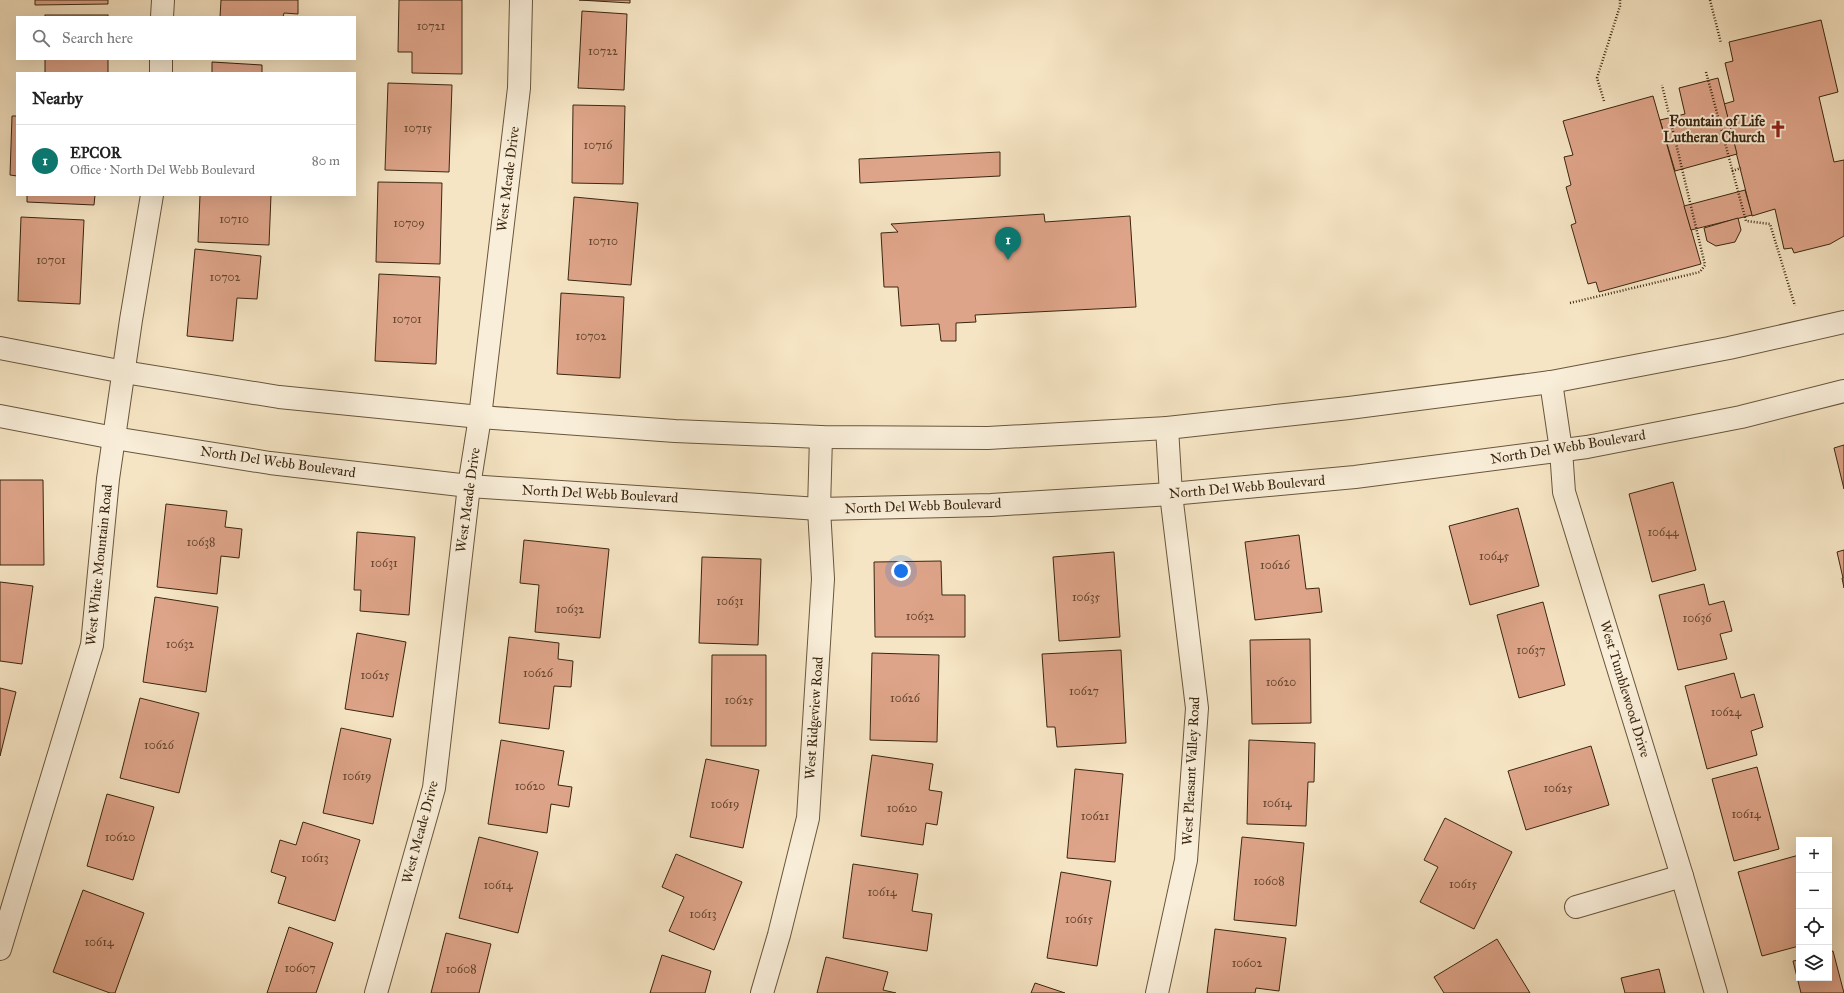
<!DOCTYPE html>
<meta charset="utf-8">
<style>
:root{--surface:#fff;--page:#f2f2f2;--text:#222;--muted:#767676;--line:#e0e0e0;--accent:#0f766e}
body{margin:0;font-family:"IM FELL Great Primer",serif;background:var(--page);color:var(--text)}
.controls{position:absolute;right:12px;bottom:12px;display:grid;overflow:hidden;border-radius:0px;box-shadow:0 4px 16px #0002}
.controls button{width:36px;height:36px;display:grid;place-items:center;padding:0;border:0;border-bottom:1px solid var(--line);background:var(--surface);color:var(--text);font:20px sans-serif}
.you{position:absolute;left:901px;top:571px;width:14px;height:14px;margin:-10px;border:3px solid #fff;border-radius:50%;background:#1a73e8;box-shadow:0 0 0 6px #1a73e833}
.badge{display:grid;place-items:center;width:26px;height:26px;border-radius:50%;background:var(--accent);color:#fff;font-size:13px;font-weight:700}
.pin{position:absolute;translate:-50% -33px;filter:drop-shadow(0 1px 2px #0008)}
.pin::after{content:'';position:absolute;top:21px;width:14px;height:12px;background:inherit;clip-path:polygon(0 0,100% 0,50% 100%)}
.list{margin:0;padding:0;list-style:none}
h2{display:flex;justify-content:space-between;align-items:center;height:52px;margin:0;padding:0 16px;font-size:17px}
h2 small{font-size:13px;font-weight:400;color:var(--muted)}
.list li{display:grid;grid-template-columns:26px 1fr auto;gap:12px;align-items:center;box-sizing:border-box;height:72px;padding:0 16px;border-top:1px solid var(--line)}
.list b{display:block;font-size:15px;white-space:nowrap}
.list p{margin:0;font-size:13px;white-space:nowrap;color:var(--muted)}
.list em{font-size:13px;font-style:normal;color:var(--muted)}
.icon{flex:none;width:22px;height:22px;fill:none;stroke:currentColor;stroke-width:2;stroke-linecap:round;stroke-linejoin:round}
.map{position:relative;flex:none;width:1844px;height:993px;overflow:hidden}
.search{position:absolute;background:var(--surface);box-shadow:0 4px 16px #0002;left:16px;top:16px;width:340px;height:44px;display:flex;align-items:center;gap:10px;box-sizing:border-box;padding:0 14px;border-radius:0px;color:var(--muted);font-size:15px}
.panel{position:absolute;background:var(--surface);box-shadow:0 4px 16px #0002;left:16px;top:72px;width:340px;height:124px;border-radius:0px}
.map>svg:first-child{display:block}
.building{fill:#dea489;stroke:#3a260f}
.lines{fill:none;stroke-linecap:round;stroke-linejoin:round}
.minor-casing{stroke:#69563c;stroke-width:24}
.tertiary-casing{stroke:#69563c;stroke-width:24}
.path{stroke:#3a260f;stroke-width:2.5;stroke-dasharray:1 2;stroke-linecap:butt}
.minor{stroke:#f9eed9;stroke-width:22}
.tertiary{stroke:#f9eed9;stroke-width:22}
.labels{text-anchor:middle;dominant-baseline:central;stroke-width:4;stroke-linejoin:round;paint-order:stroke}
.number-label{font-size:12px;fill:#63462e}
.poi-label{font-size:14px;font-weight:bold;fill:#3a260f;stroke:#f9eed9;text-anchor:end}
.street-label{font-size:14px;fill:#3a260f;stroke:#f9eed9}
</style>
<div class="map">
<svg width="1844" height="993" viewBox="0 0 1844 993">
<rect width="100%" height="100%" fill="#f6e5c4"/>
<filter id="stains"><feTurbulence type="fractalNoise" baseFrequency=".005" numOctaves="4"/><feColorMatrix values="0 0 0 0 .2 0 0 0 0 .09 0 0 0 0 .02 0 0 0 .5 -.17"/></filter>
<radialGradient id="worn" r=".72"><stop offset=".6" stop-color="#630" stop-opacity="0"/><stop offset="1" stop-color="#630" stop-opacity=".3"/></radialGradient>
<!-- building -->
<g class="building">
<polygon points="35,0 108,0 108,4 35,5"/>
<polygon points="221,0 298,0 298,14 284,13 283,17 220,17"/>
<polygon points="399,0 462,0 462,74 412,73 412,52 398,52"/>
<polygon points="579,0 630,0 630,3"/>
<polygon points="582,11 627,14 624,90 578,88"/>
<rect x="45" y="15" width="63" height="2"/>
<polygon points="1821,20 1838,92 1819,97 1834,162 1844,160 1844,236 1830,244 1794,253 1792,248 1784,249 1775,209 1752,216 1724,104 1734,101 1725,63 1733,61 1729,42"/>
<rect x="45" y="59" width="63" height="14"/>
<polygon points="212,62 262,65 262,73 212,73"/>
<polygon points="1718,78 1737,154 1675,171 1660,120 1685,114 1679,88"/>
<polygon points="388,83 452,85 449,172 385,170"/>
<polygon points="1653,96 1701,264 1599,292 1596,282 1588,284 1571,225 1576,223 1566,187 1571,185 1564,157 1573,155 1563,121"/>
<polygon points="573,105 625,106 623,184 572,183"/>
<polygon points="12,116 17,116 17,176 10,175"/>
<polygon points="1000,152 1000,176 860,183 859,159"/>
<polygon points="378,182 442,183 440,264 376,262"/>
<polygon points="1745,190 1752,215 1691,230 1684,206"/>
<polygon points="27,195 95,195 94,205 27,202"/>
<polygon points="200,195 271,195 269,245 198,242"/>
<polygon points="574,197 638,203 631,285 568,280"/>
<polygon points="1044,214 1045,222 1130,216 1136,307 975,315 976,322 956,323 956,341 941,341 939,324 901,326 898,287 884,287 881,233 898,232 891,224"/>
<polygon points="21,217 84,220 80,304 18,301"/>
<polygon points="1738,218 1741,230 1735,242 1716,246 1707,241 1704,228"/>
<polygon points="195,249 261,256 257,299 237,298 233,341 187,336"/>
<polygon points="379,274 440,277 436,364 375,361"/>
<polygon points="561,293 624,297 620,378 557,374"/>
<polygon points="1844,445 1844,489 1834,448"/>
<polygon points="0,480 43,480 44,565 0,565"/>
<polygon points="1673,482 1696,570 1652,582 1629,494"/>
<polygon points="166,504 227,511 225,527 242,529 239,558 221,556 217,594 157,587"/>
<polygon points="1518,508 1539,586 1470,605 1449,526"/>
<polygon points="357,532 415,537 409,615 360,611 361,590 354,590"/>
<polygon points="1299,535 1306,589 1319,588 1322,612 1255,620 1245,542"/>
<polygon points="524,540 609,549 600,638 535,632 539,585 520,583"/>
<polygon points="1844,550 1844,588 1842,578 1843,578 1837,552"/>
<polygon points="1114,552 1120,637 1059,641 1053,557"/>
<polygon points="702,557 761,559 758,645 699,643"/>
<polygon points="941,561 942,595 965,595 965,637 875,637 874,562"/>
<polygon points="0,582 33,586 22,664 0,661"/>
<polygon points="1704,584 1709,605 1724,601 1732,631 1720,634 1727,659 1678,670 1659,595"/>
<polygon points="155,597 218,607 206,692 143,682"/>
<polygon points="1543,602 1565,685 1519,698 1497,615"/>
<polygon points="357,633 406,642 393,717 345,709"/>
<polygon points="509,637 559,643 558,659 573,661 571,687 554,686 549,729 499,723"/>
<polygon points="1310,639 1311,723 1252,724 1250,640"/>
<polygon points="1121,650 1126,743 1057,747 1055,727 1047,727 1042,654"/>
<polygon points="872,653 939,655 937,742 870,740"/>
<polygon points="712,655 766,655 766,746 711,746"/>
<polygon points="1734,673 1741,698 1754,694 1763,727 1751,731 1757,755 1707,769 1685,686"/>
<polygon points="0,688 16,692 0,756"/>
<polygon points="140,698 199,713 179,793 120,778"/>
<polygon points="341,728 391,739 373,824 323,813"/>
<polygon points="501,740 564,751 558,785 572,787 569,807 551,804 547,833 488,824"/>
<polygon points="1249,740 1315,743 1314,782 1308,782 1306,826 1247,824"/>
<polygon points="1591,746 1609,805 1526,830 1508,771"/>
<polygon points="872,755 933,764 929,790 942,792 937,825 926,823 923,845 861,836"/>
<polygon points="706,759 759,770 743,848 690,837"/>
<polygon points="1757,767 1779,849 1734,861 1712,779"/>
<polygon points="1075,769 1123,774 1115,862 1067,858"/>
<polygon points="107,794 154,807 133,880 87,866"/>
<polygon points="1445,818 1512,852 1474,929 1420,902 1438,867 1424,860"/>
<polygon points="303,822 360,840 335,921 278,903 286,877 271,872 280,840 296,845"/>
<polygon points="479,837 538,852 518,933 459,918"/>
<polygon points="1242,837 1304,843 1296,926 1234,920"/>
<polygon points="676,854 742,882 714,950 669,931 684,897 662,887"/>
<polygon points="1799,855 1799,946 1762,956 1738,872"/>
<polygon points="853,864 918,874 912,911 932,914 927,951 843,938"/>
<polygon points="1061,872 1111,881 1097,966 1047,958"/>
<polygon points="83,890 144,913 115,993 110,993 53,972"/>
<polygon points="289,927 333,943 316,993 267,993"/>
<polygon points="1215,929 1286,938 1279,991 1256,988 1255,993 1207,993"/>
<polygon points="446,933 491,944 479,993 431,993"/>
<polygon points="1497,939 1530,993 1444,993 1434,977"/>
<polygon points="1833,951 1844,993 1801,993 1793,961 1799,960 1799,978 1829,978 1829,952"/>
<polygon points="662,955 711,971 705,993 650,993"/>
<polygon points="826,957 888,972 883,990 896,993 817,993"/>
<polygon points="1659,969 1665,993 1625,993 1621,978"/>
<polygon points="1035,983 1065,993 1031,993"/>
</g>
<g class="lines">
<!-- minor casing -->
<g class="minor-casing">
<g id="minor">
<polyline points="162,17 163,0"/>
<polyline points="161,73 161,59"/>
<polyline points="1551,382 1561,450 1564,492 1682,876 1716,993"/>
<polyline points="1576,907 1682,876"/>
<polyline points="0,949 92,645 108,479 131,320 152,195"/>
<polyline points="376,993 434,788 469,486 480,417 519,88 521,0"/>
<polyline points="762,993 779,935 808,818 823,579 819,509 821,437"/>
<polyline points="1157,993 1186,860 1197,708 1171,494 1167,428"/>
</g>
</g>
<!-- tertiary casing -->
<g class="tertiary-casing">
<g id="tertiary">
<polyline points="0,348 124,372 279,397 480,417 675,431 821,437 988,438 1167,428 1349,408 1551,382 1729,348 1844,322"/>
<polyline points="0,416 114,438 270,463 469,486 819,509 991,505 1171,494 1355,477 1587,447 1741,417 1844,391"/>
</g>
</g>
<!-- path -->
<g class="path">
<polyline points="1710,0 1721,43"/>
<polyline points="1706,72 1746,221 1770,224 1795,306"/>
<polyline points="1604,101 1597,78 1620,6 1620,0"/>
<polyline points="1732,171 1741,168"/>
<polyline points="1570,303 1700,272 1705,265 1662,85"/>
</g>
<!-- minor -->
<use href="#minor" class="minor"/>
<!-- tertiary -->
<use href="#tertiary" class="tertiary"/>
</g>
<!-- icons -->
<defs>
<g id="church-bare" transform="scale(1.38)"><path d="M-1.2-6h2.4v3.5h3.3v2.4h-3.3V6h-2.4V-.1h-3.3v-2.4h3.3Z" fill="#8f2418" stroke="#f9eed9" stroke-width="2.5" paint-order="stroke"/></g>
</defs>
<g fill-rule="evenodd">
<use href="#church-bare" x="1778" y="129"/>
</g>
<g class="labels">
<!-- number labels -->
<g class="number-label">
<text x="431" y="26">10721</text>
<text x="603" y="51">10722</text>
<text x="418" y="128">10715</text>
<text x="598" y="145">10716</text>
<text x="234" y="219">10710</text>
<text x="409" y="223">10709</text>
<text x="603" y="241">10710</text>
<text x="51" y="260">10701</text>
<text x="225" y="277">10702</text>
<text x="407" y="319">10701</text>
<text x="591" y="336">10702</text>
<text x="1663" y="532">10644</text>
<text x="201" y="542">10638</text>
<text x="1494" y="556">10645</text>
<text x="384" y="563">10631</text>
<text x="1275" y="565">10626</text>
<text x="1086" y="597">10635</text>
<text x="730" y="601">10631</text>
<text x="570" y="609">10632</text>
<text x="920" y="616">10632</text>
<text x="1697" y="618">10636</text>
<text x="180" y="644">10632</text>
<text x="1531" y="650">10637</text>
<text x="538" y="673">10626</text>
<text x="375" y="675">10625</text>
<text x="1281" y="682">10620</text>
<text x="1084" y="691">10627</text>
<text x="905" y="698">10626</text>
<text x="739" y="700">10625</text>
<text x="1726" y="712">10624</text>
<text x="159" y="745">10626</text>
<text x="357" y="776">10619</text>
<text x="530" y="786">10620</text>
<text x="1558" y="788">10625</text>
<text x="1277" y="803">10614</text>
<text x="725" y="804">10619</text>
<text x="902" y="808">10620</text>
<text x="1746" y="814">10614</text>
<text x="1095" y="816">10621</text>
<text x="120" y="837">10620</text>
<text x="315" y="858">10613</text>
<text x="1269" y="881">10608</text>
<text x="1463" y="884">10615</text>
<text x="498" y="885">10614</text>
<text x="882" y="892">10614</text>
<text x="703" y="914">10613</text>
<text x="1079" y="919">10615</text>
<text x="99" y="942">10614</text>
<text x="1247" y="963">10602</text>
<text x="300" y="968">10607</text>
<text x="461" y="969">10608</text>
</g>
<!-- poi labels -->
<g class="poi-label">
<text x="1765" y="121">Fountain of Life<tspan x="1765" dy="16">Lutheran Church</tspan></text>
</g>
<!-- street labels -->
<g class="street-label">
<text transform="translate(508 179) rotate(-83)">West Meade Drive</text>
<text transform="translate(1568 447) rotate(-9)">North Del Webb Boulevard</text>
<text transform="translate(278 462) rotate(8)">North Del Webb Boulevard</text>
<text transform="translate(1247 487) rotate(-5)">North Del Webb Boulevard</text>
<text transform="translate(600 494) rotate(3)">North Del Webb Boulevard</text>
<text transform="translate(468 500) rotate(-82)">West Meade Drive</text>
<text transform="translate(923 506) rotate(-2)">North Del Webb Boulevard</text>
<text transform="translate(99 565) rotate(-84)">West White Mountain Road</text>
<text transform="translate(1625 689) rotate(73)">West Tumblewood Drive</text>
<text transform="translate(814 718) rotate(-86)">West Ridgeview Road</text>
<text transform="translate(1191 771) rotate(-87)">West Pleasant Valley Road</text>
<text transform="translate(420 832) rotate(-75)">West Meade Drive</text>
</g>
</g>
<rect width="100%" height="100%" filter="url(#stains)"/>
<rect width="100%" height="100%" fill="url(#worn)"/>
</svg>
<div class="controls">
<button>+</button>
<button>−</button>
<button><svg class="icon" aria-label="locate" viewBox="0 0 24 24"><circle cx="12" cy="12" r="6"/><path d="M12 2v4M12 18v4M2 12h4M18 12h4"/></svg></button>
<button><svg class="icon" aria-label="layers" viewBox="0 0 24 24"><path d="M12 4l9 5-9 5-9-5zM3 14l9 5 9-5"/></svg></button>
</div>
<div class="you"></div>
<div class="pin badge" style="left:1008px;top:260px">1</div>
<div class="search"><svg class="icon" aria-label="search" viewBox="0 0 24 24"><circle cx="10" cy="10" r="6"/><path d="M15 15l6 6"/></svg>Search here</div>
<section class="panel">
<h2>Nearby<small></small></h2>
<ul class="list">
<li><span class="badge">1</span><div><b>EPCOR</b><p>Office · North Del Webb Boulevard</p></div><em>80 m</em></li>
</ul>
</section>
</div>
